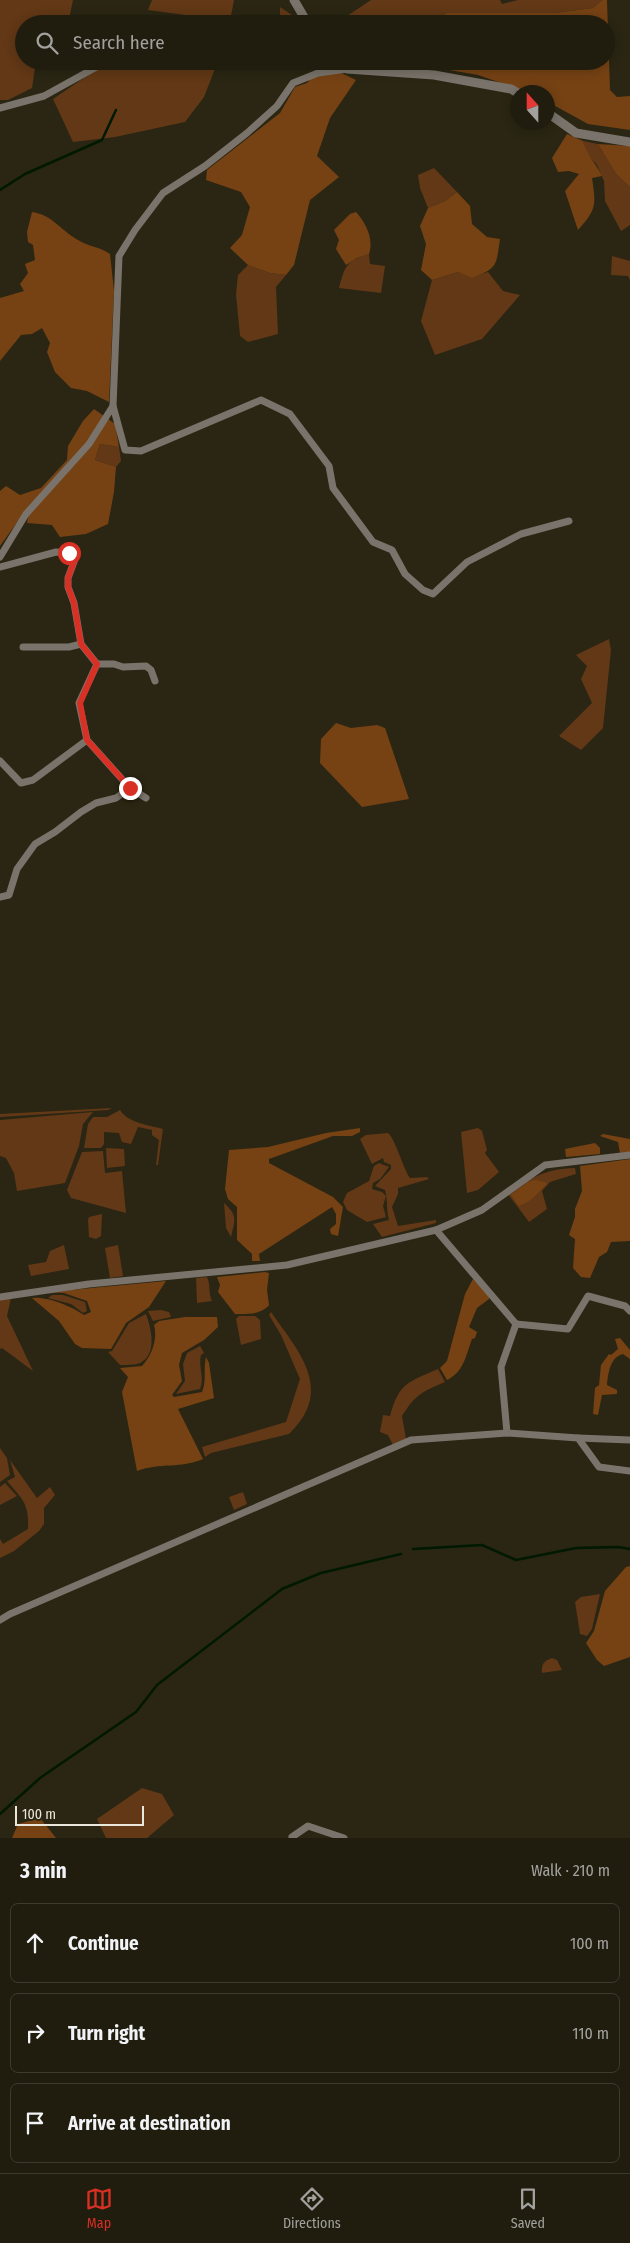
<!DOCTYPE html>
<meta charset="utf-8">
<style>
:root{--surface:#201c0e;--page:#282517;--text:#f1f3f6;--muted:#a2a19e;--line:#3d3a2e;--accent:#d93025}
body{margin:0;font-family:"Fira Sans Condensed",sans-serif;background:var(--page);color:var(--text)}
.compass{position:absolute;left:510px;top:85px;width:45px;height:45px;border-radius:50%;background:var(--surface);box-shadow:0 2px 12px #0003;rotate:339deg}
.scale{position:absolute;left:15px;bottom:12px;width:129px;box-sizing:border-box;padding-left:5px;border:2px solid #e9e7db;border-top:0;font-size:14px;line-height:18px;white-space:nowrap;color:#e9e7db;-webkit-text-stroke:4px #2a2613;paint-order:stroke}
.stop{position:absolute;width:15px;height:15px;margin:-11px;border:4px solid #d93025;border-radius:50%;background:#fff}
.stop.end{background:#d93025;border-color:#fff;box-shadow:0 1px 5px #0008}
.list{margin:0;padding:0;list-style:none}
h2{display:flex;justify-content:space-between;align-items:center;height:65px;margin:0;padding:0 20px;font-size:21px}
h2 small{font-size:16px;font-weight:400;color:var(--muted)}
.list li{display:grid;grid-template-columns:32px 1fr auto;gap:15px;align-items:center;box-sizing:border-box;height:80px;margin:0 10px 10px;padding:0 10px;border:1px solid var(--line);border-radius:8px}
.list b{display:block;font-size:19px;white-space:nowrap}
.list em{font-size:16px;font-style:normal;color:var(--muted)}
.icon{flex:none;width:28px;height:28px;fill:none;stroke:currentColor;stroke-width:2;stroke-linecap:round;stroke-linejoin:round}
.map{position:relative;flex:none;width:630px;height:1838px;overflow:hidden}
.search{position:absolute;background:var(--surface);box-shadow:0 2px 12px #0003;left:15px;right:15px;top:15px;height:55px;display:flex;align-items:center;gap:12px;box-sizing:border-box;padding:0 18px;border-radius:28px;color:var(--muted);font-size:19px}
.sheet{height:335px;background:var(--surface)}
nav{display:flex;justify-content:space-around;align-items:center;box-sizing:border-box;height:70px;border-top:1px solid var(--line);background:var(--surface);font-size:14px;color:var(--muted)}
nav a{display:grid;justify-items:center;gap:2px}
nav .on{color:var(--accent)}
.map>svg:first-child{display:block}
.green{fill:#623816}
.forest{fill:#764214}
.lines{fill:none;stroke-linecap:round;stroke-linejoin:round}
.stream{stroke:#001900;stroke-width:2.5}
.minor{stroke:#79736b;stroke-width:7}
.tertiary{stroke:#79736b;stroke-width:9}
.route{stroke:#d93025;stroke-width:6}
</style>
<div class="map">
<svg width="630" height="1838" viewBox="0 0 630 1838">
<rect width="100%" height="100%" fill="#2a2613"/>
<!-- green -->
<g class="green">
<polygon points="0,0 73,0 68,24 24,24 24,61 36,61 32,88 8,100 0,100"/>
<polygon points="152,0 234,0 230,21 148,10"/>
<polygon points="371,0 500,0 502,4 518,0 602,0 593,8 555,13 447,13 419,24 335,24"/>
<polygon points="280,7 301,21 304,24 280,24"/>
<polygon points="109,61 218,61 204,97 185,122 115,137 73,142 53,99"/>
<polygon points="275,61 333,61 332,68 323,64 308,67"/>
<polygon points="583,141 598,144 616,174 630,187 630,225 621,231 605,201 604,181 597,165 585,151"/>
<polygon points="434,168 457,192 445,201 428,208 420,188 418,175"/>
<path d="M369 254 370 264 385 266 381 293 339 288C345 266 346 261 369 254Z"/>
<polygon points="612,256 630,261 630,280 628,276 611,275"/>
<polygon points="248,265 270,273 286,275 276,287 278,334 248,342 240,336 236,294 238,275"/>
<polygon points="458,272 472,277 488,272 503,291 520,295 482,339 435,355 421,321 432,280"/>
<polygon points="100,444 119,447 121,461 116,467 95,460"/>
<polygon points="609,639 611,650 603,728 581,750 559,736 592,703 581,679 587,666 576,655"/>
<polygon points="112,1108 108,1110 0,1117 0,1114"/>
<path d="M120 1110C128 1123 149 1125 163 1129L158 1165H156L159 1140 152 1135V1130L138 1127 131 1144 122 1142 119 1133 104 1132V1144L101 1148H84L88 1124 93 1117H107Z"/>
<polygon points="93,1112 83,1124 79,1146 65,1183 17,1191 14,1173 6,1158 0,1156 0,1120"/>
<polygon points="478,1128 482,1131 487,1150 485,1153 499,1172 478,1190 467,1193 461,1132"/>
<path d="M388 1133C395 1138 403 1168 410 1178L427 1177 429 1179 398 1188V1194L392 1207 398 1226 436 1220V1223L382 1237 373 1224 389 1220C386 1209 388 1200 385 1190L375 1186 391 1169V1165L384 1162 383 1158 372 1164 360 1139 366 1135Z"/>
<polygon points="106,1148 124,1149 125,1166 107,1168"/>
<polygon points="103,1151 105,1173 122,1171 126,1213 71,1198 67,1190 82,1152"/>
<polygon points="379,1163 389,1167 380,1179 373,1183 372,1189 382,1192 386,1196 383,1206 386,1217 367,1222 347,1210 343,1202 347,1193 369,1181 374,1166"/>
<path d="M575 1168 576 1174 550 1182 542 1191 547 1209 529 1222 508 1194C532 1177 545 1169 575 1168Z"/>
<path d="M224 1203C238 1216 235 1219 231 1237L226 1228Z"/>
<polygon points="102,1214 101,1236 96,1239 89,1237 88,1220 89,1217"/>
<polygon points="64,1245 69,1269 31,1276 28,1265 46,1262 50,1251"/>
<polygon points="118,1245 123,1276 110,1278 105,1248"/>
<path d="M207 1277C211 1285 208 1293 212 1301L197 1303 196 1278Z"/>
<polygon points="52,1295 63,1295 85,1302 87,1311 83,1313 71,1304 48,1298"/>
<polygon points="11,1298 7,1316 33,1371 2,1348 0,1349 0,1300"/>
<polygon points="161,1310 169,1312 171,1317 153,1321 148,1311"/>
<path d="M271 1312C299 1352 335 1390 289 1434L211 1453 205 1457 202 1447 286 1422 300 1379 281 1335 269 1315Z"/>
<path d="M146 1314C151 1328 158 1354 140 1363 135 1365 125 1365 120 1365L108 1352 112 1351 129 1323Z"/>
<polygon points="239,1316 255,1316 260,1320 261,1339 241,1345 236,1319"/>
<path d="M200 1346 204 1353 201 1355C198 1367 205 1378 200 1389L176 1394 185 1381 183 1364 187 1353Z"/>
<path d="M438 1369 445 1382C423 1391 415 1395 402 1416L406 1439 393 1445 388 1435 380 1432 383 1415 390 1416C399 1383 408 1382 438 1369Z"/>
<polygon points="0,1448 7,1458 10,1475 0,1482"/>
<path d="M10 1460 37 1498 50 1487 55 1495 44 1508V1524L39 1531 14 1551 0 1558V1539L3 1544 28 1529C29 1503 23 1500 7 1481L15 1477Z"/>
<polygon points="5,1483 17,1496 0,1505 0,1487"/>
<polygon points="243,1492 247,1504 234,1510 229,1497"/>
<polygon points="600,1594 592,1629 587,1636 580,1634 575,1602 581,1597"/>
<path d="M552 1658 557 1660 562 1670 542 1673C541 1664 544 1661 552 1658Z"/>
<polygon points="142,1788 162,1794 174,1815 147,1838 106,1838 97,1819"/>
</g>
<!-- forest -->
<g class="forest">
<polygon points="602,0 607,0 610,90 617,97 630,96 630,130 588,124 548,102 548,92 527,92 478,75 398,61 606,61 606,24 419,24 447,13 555,13 593,8"/>
<polygon points="323,64 356,80 330,118 317,156 339,177 310,200 294,265 286,275 270,273 248,265 230,248 242,235 250,207 241,192 206,180 207,170 280,113 295,87 307,83"/>
<path d="M567 134 583 141C586 154 596 163 602 176L592 178C596 205 597 209 578 230L565 191 579 174 569 171 558 172 552 158Z"/>
<polygon points="598,144 630,146 630,187 616,174"/>
<path d="M457 192 470 206 472 224 487 237 500 239C496 266 498 268 472 278L458 272 432 280 421 270 426 244 420 226 428 208 445 201Z"/>
<path d="M32 212C53 215 60 230 78 240 89 247 99 246 110 254L114 291 109 402 87 391 71 388 55 372 47 352 50 343 42 328 32 334 21 335 0 361V298L24 291 20 284 28 273 25 264 35 260 33 245 28 242 27 232Z"/>
<path d="M356 212C366 223 374 239 369 254L357 258 346 265 336 249 339 240 334 230 350 214Z"/>
<polygon points="94,409 115,424 119,447 100,444 95,460 116,467 114,492 108,524 86,534 60,537 52,525 27,523 31,503 0,546 0,491 6,486 20,495 41,488 67,460 68,446 83,421"/>
<polygon points="336,723 351,728 377,725 385,728 409,799 362,807 320,763 321,739"/>
<polygon points="360,1128 360,1132 352,1136 333,1136 269,1159 269,1163 333,1197 343,1207 338,1236 331,1234 330,1229 336,1224 336,1214 332,1207 259,1254 260,1261 252,1261 252,1254 237,1240 237,1207 228,1199 225,1189 229,1150 268,1147 326,1133"/>
<polygon points="603,1134 630,1139 630,1152 620,1153 618,1142 600,1136"/>
<polygon points="595,1143 600,1148 600,1154 566,1157 565,1149"/>
<polygon points="630,1159 630,1241 611,1242 607,1252 599,1257 590,1278 581,1277 573,1268 575,1239 569,1235 575,1217 575,1209 582,1191 580,1166"/>
<path d="M535 1180 545 1182 547 1184C535 1195 534 1200 519 1206L511 1195 528 1182Z"/>
<path d="M265 1272 269 1273 267 1290 269 1305C261 1315 246 1314 235 1314L218 1292 220 1285 217 1277Z"/>
<path d="M473 1279 489 1296V1299L477 1308 469 1327 477 1332 475 1338 472 1339C466 1355 464 1372 447 1380L440 1368 447 1361 465 1294Z"/>
<path d="M166 1281 149 1307 126 1323 111 1349 82 1348 75 1344 59 1321 32 1298C46 1296 71 1306 84 1315L91 1312 87 1301 64 1293 49 1292Z"/>
<path d="M185 1317H217L218 1327 204 1340 182 1353 179 1365 182 1381 172 1395 174 1397 202 1392C207 1380 203 1369 206 1357L209 1363 214 1398 178 1409 203 1459C180 1469 161 1462 137 1471L122 1392 128 1377 120 1368 142 1366C152 1355 158 1339 154 1325L159 1321Z"/>
<path d="M620 1338 630 1350V1359L623 1354C610 1357 608 1374 607 1385L617 1390V1394L602 1395 598 1415 593 1414 595 1388 599 1385 601 1365 609 1354 611 1355 618 1349 615 1339Z"/>
<polygon points="630,1566 630,1657 604,1666 597,1660 586,1643 594,1631 605,1591 626,1567"/>
<polygon points="40,1818 56,1838 12,1838 18,1824"/>
</g>
<g class="lines">
<!-- stream -->
<g class="stream">
<polyline points="0,190 25,174 102,140 116,110"/>
<polyline points="413,1549 482,1545 516,1560 576,1548 618,1547 630,1549"/>
<polyline points="0,1814 40,1778 136,1712 157,1685 282,1589 321,1573 401,1554"/>
</g>
<!-- minor -->
<g class="minor">
<polyline points="0,108 44,96 100,65"/>
<polyline points="113,406 119,256 135,230 163,193 205,166 247,133 277,106 293,83 318,73 347,69"/>
<polyline points="0,557 26,514 89,444 113,406 125,450 141,451 261,400 290,414 329,466 333,488 373,542 392,550 405,574 423,590 433,594 467,562 521,534 569,521"/>
<polyline points="0,567 56,552 69,553 75,559 68,578 68,587 74,603 81,644 97,664 79,703 87,740 130,788 146,798"/>
<polyline points="23,647 69,647 81,644"/>
<polyline points="97,664 114,664 123,667 146,666 151,670 155,681"/>
<polyline points="0,761 21,783 33,780 87,740"/>
<polyline points="0,897 9,895 17,869 35,844 55,832 81,812 96,803 116,798 130,788"/>
<polyline points="436,1230 516,1324 501,1367 507,1433 578,1438 599,1467 630,1471"/>
<polyline points="0,1297 89,1284 287,1265 436,1230 482,1210 545,1165 630,1155"/>
<polyline points="516,1324 568,1329 588,1296 625,1306 630,1311"/>
<polyline points="578,1438 630,1440"/>
<polyline points="0,1620 10,1614 411,1440 507,1433"/>
<polyline points="292,1837 308,1826 344,1838"/>
</g>
<!-- tertiary -->
<g class="tertiary">
<polyline points="294,0 308,24"/>
<polyline points="338,61 347,69 434,75 511,89 518,93"/>
<polyline points="548,113 576,133 630,142"/>
</g>
</g>
<g class="lines">
<!-- route -->
<polyline class="route" points="69,553 75,559 68,578 68,587 74,603 81,644 97,664 80,703 87,740 130,788"/>
</g>
</svg>
<svg class="compass" viewBox="-18 -18 36 36"><path d="M0-13l5 13h-10z" fill="#e53935"/><path d="M0 13l5-13h-10z" fill="#a2a19e"/></svg>
<div class="scale">100 m</div>
<div class="stop" style="left:69px;top:553px"></div>
<div class="stop end" style="left:130px;top:788px"></div>
<div class="search"><svg class="icon" aria-label="search" viewBox="0 0 24 24"><circle cx="10" cy="10" r="6"/><path d="M15 15l6 6"/></svg>Search here</div>
</div>
<section class="sheet">
<h2>3 min<small>Walk · 210 m</small></h2>
<ul class="list">
<li><svg class="icon" aria-label="ahead" viewBox="0 0 24 24"><path d="M12 20V5M6 11l6-6 6 6"/></svg><div><b>Continue</b></div><em>100 m</em></li>
<li><svg class="icon" aria-label="right" viewBox="0 0 24 24"><path d="M7 20v-9h11M14 6l5 5-5 5"/></svg><div><b>Turn right</b></div><em>110 m</em></li>
<li><svg class="icon" aria-label="arrive" viewBox="0 0 24 24"><path d="M6 21V4h12l-3 4 3 4H6"/></svg><div><b>Arrive at destination</b></div></li>
</ul>
</section>
<nav>
<a class="on"><svg class="icon" aria-label="map" viewBox="0 0 24 24"><path d="M3 6l6-2 6 2 6-2v14l-6 2-6-2-6 2zM9 4v14M15 6v14"/></svg>Map</a>
<a><svg class="icon" aria-label="directions" viewBox="0 0 24 24"><path d="M12 3l9 9-9 9-9-9zM9 14v-3h6M13 9l2 2-2 2"/></svg>Directions</a>
<a><svg class="icon" aria-label="saved" viewBox="0 0 24 24"><path d="M7 4h10v16l-5-4-5 4z"/></svg>Saved</a>
</nav>
